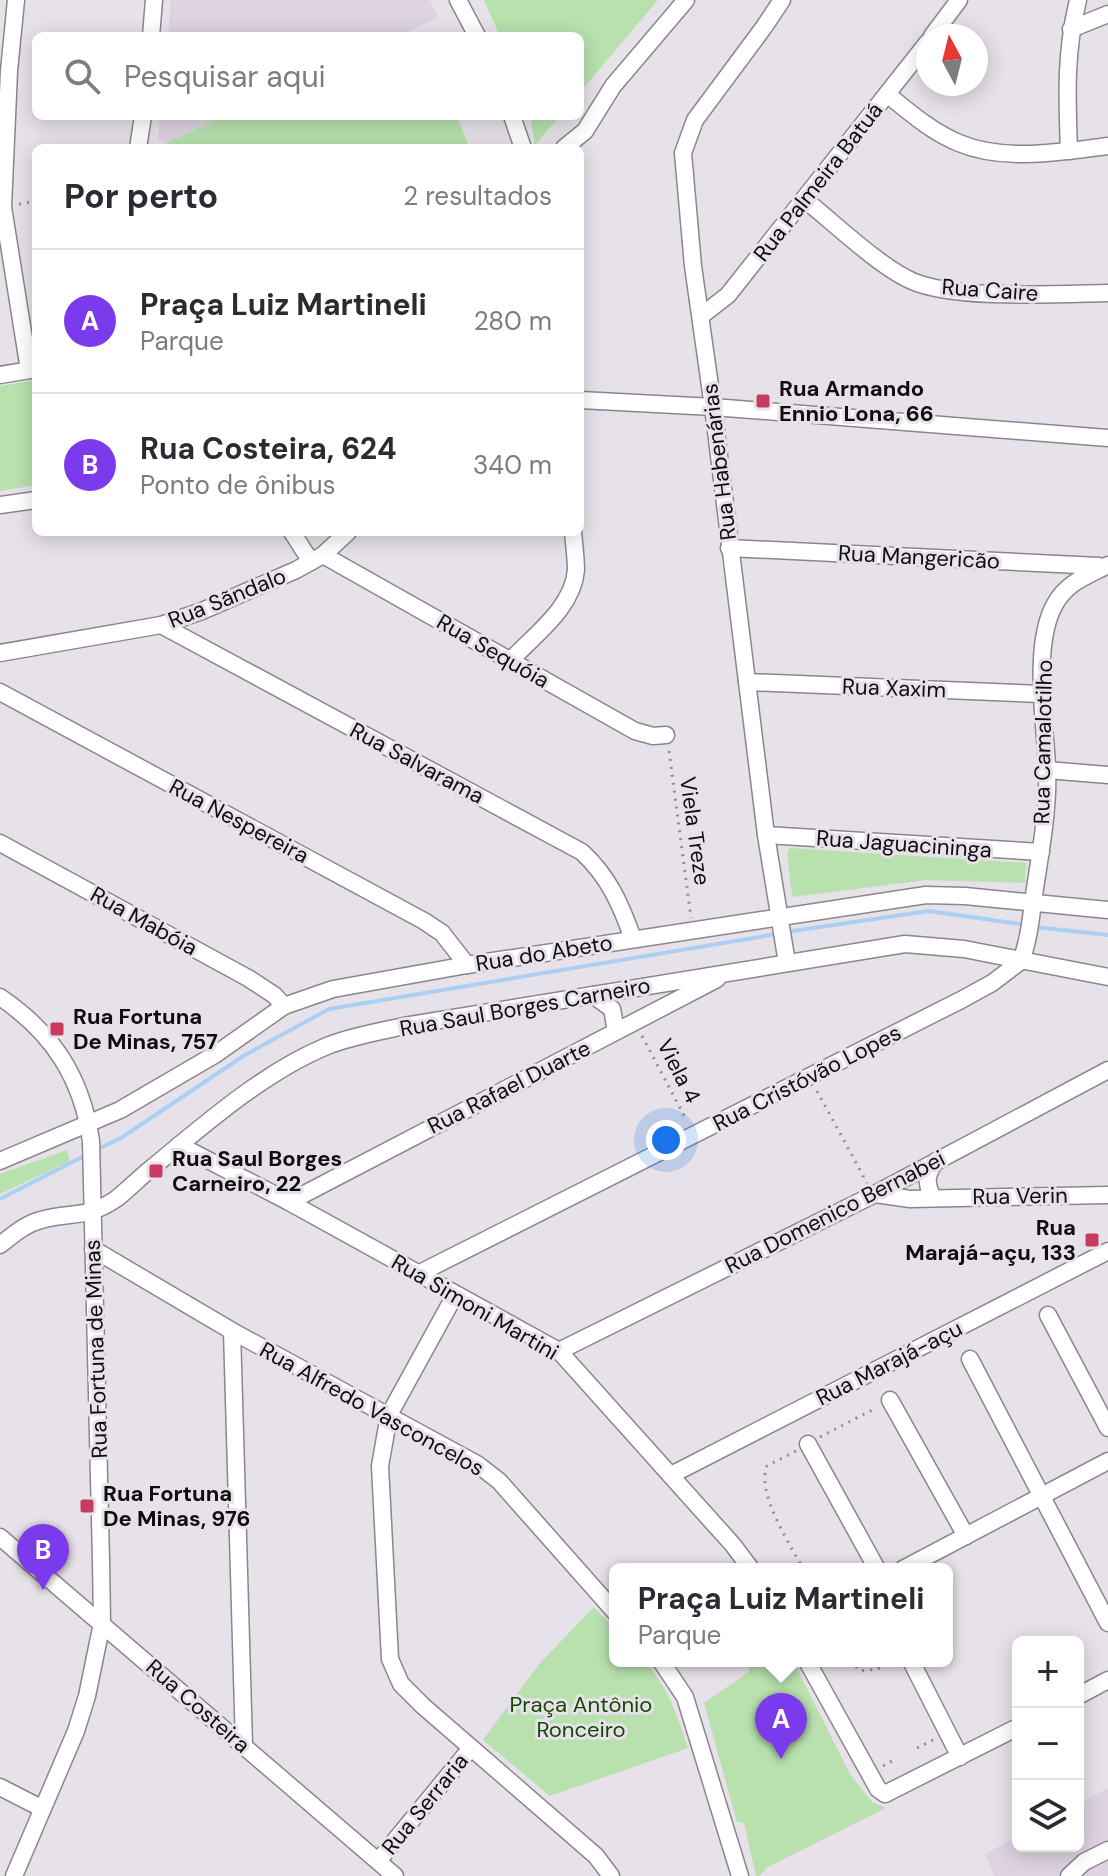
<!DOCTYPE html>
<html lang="pt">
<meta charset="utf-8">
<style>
:root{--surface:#fff;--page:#f7f7f7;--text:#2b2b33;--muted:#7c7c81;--line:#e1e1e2;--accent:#7c3aed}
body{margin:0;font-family:"DM Sans",sans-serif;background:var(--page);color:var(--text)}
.controls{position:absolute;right:24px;bottom:24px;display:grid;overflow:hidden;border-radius:12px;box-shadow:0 4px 20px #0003}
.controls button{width:72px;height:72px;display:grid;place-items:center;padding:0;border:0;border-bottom:2px solid var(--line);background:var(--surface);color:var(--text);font:40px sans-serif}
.compass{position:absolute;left:916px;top:24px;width:72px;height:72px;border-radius:50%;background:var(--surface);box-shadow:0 4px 20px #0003;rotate:353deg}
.you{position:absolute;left:666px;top:1140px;width:28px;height:28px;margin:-20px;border:6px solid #fff;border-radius:50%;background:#1a73e8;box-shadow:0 0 0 12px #1a73e833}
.badge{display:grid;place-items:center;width:52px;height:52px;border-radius:50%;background:var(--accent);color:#fff;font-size:26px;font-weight:700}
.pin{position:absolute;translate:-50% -66px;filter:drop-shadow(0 2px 4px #0008)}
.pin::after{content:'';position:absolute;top:42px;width:28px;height:24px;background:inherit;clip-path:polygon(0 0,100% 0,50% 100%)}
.popup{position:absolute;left:609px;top:1563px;width:344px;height:104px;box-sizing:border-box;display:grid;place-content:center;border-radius:12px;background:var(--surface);filter:drop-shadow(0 2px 6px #0005);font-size:26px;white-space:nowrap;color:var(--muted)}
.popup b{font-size:30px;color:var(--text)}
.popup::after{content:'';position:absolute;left:50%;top:100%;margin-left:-16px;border:16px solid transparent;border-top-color:var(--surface)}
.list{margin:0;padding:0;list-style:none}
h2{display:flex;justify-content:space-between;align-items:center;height:104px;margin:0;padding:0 32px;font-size:34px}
h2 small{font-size:26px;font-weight:400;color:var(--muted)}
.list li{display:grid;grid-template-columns:52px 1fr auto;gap:24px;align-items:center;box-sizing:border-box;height:144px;padding:0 32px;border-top:2px solid var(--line)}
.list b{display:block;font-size:30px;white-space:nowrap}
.list p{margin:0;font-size:26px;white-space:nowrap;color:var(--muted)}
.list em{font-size:26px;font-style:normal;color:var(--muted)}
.icon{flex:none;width:44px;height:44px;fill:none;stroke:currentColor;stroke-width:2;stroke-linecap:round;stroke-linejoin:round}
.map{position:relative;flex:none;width:1108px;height:1876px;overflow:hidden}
.search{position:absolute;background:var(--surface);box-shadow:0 4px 20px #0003;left:32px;top:32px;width:552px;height:88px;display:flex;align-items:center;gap:20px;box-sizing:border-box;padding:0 28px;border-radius:12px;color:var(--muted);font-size:30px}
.panel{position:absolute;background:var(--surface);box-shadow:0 4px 20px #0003;left:32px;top:144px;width:552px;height:392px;border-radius:12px}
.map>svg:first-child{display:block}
.built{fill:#ddd3e1}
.green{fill:#b8e1ae}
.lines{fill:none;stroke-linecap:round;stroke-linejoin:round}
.stream{stroke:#abd0f5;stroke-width:4}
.minor-casing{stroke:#8b868d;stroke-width:19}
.path{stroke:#918d93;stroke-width:3;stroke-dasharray:2 6;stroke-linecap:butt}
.minor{stroke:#fff;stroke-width:16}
.poi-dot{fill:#ca3b60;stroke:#e7e1e9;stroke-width:3}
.labels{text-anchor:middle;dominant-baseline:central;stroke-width:6;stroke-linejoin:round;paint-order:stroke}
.street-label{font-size:22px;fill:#0f0d10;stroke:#e7e1e9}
.poi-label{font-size:22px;font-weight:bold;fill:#0f0d10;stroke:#e7e1e9;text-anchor:start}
.park-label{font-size:22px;fill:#154801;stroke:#e7e1e9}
</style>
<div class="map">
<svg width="1108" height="1876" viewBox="0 0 1108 1876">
<rect width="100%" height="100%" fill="#e7e1e9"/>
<!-- built -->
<g class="built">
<polygon points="171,0 430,0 438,18 398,36 168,36"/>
<polygon points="160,116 225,116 166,143 158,139"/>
<polygon points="1108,1788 1108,1876 994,1876 985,1854 1018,1836 1018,1846 1078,1846 1078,1804"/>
</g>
<!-- green -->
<g class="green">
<polygon points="484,0 658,0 580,92 580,36 500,36"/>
<polygon points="225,116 457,116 469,147 172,148 166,143"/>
<polygon points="530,116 560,116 535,145"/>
<polygon points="36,380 36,485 0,491 0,386"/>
<polygon points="790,848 1026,863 1025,883 926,880 792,897 787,852"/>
<polygon points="67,1150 70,1161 0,1194 0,1174"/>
<path d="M594 1607 615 1630V1661H644C669 1688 676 1713 688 1748L550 1796 483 1740 540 1663Z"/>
<polygon points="754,1661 793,1661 850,1774 872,1802 886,1808 768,1867 759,1876 756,1876 744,1823 737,1822 704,1703 750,1671 747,1666"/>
</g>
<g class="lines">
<!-- stream -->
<g class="stream">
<polyline points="1035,927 1108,935"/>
<polyline points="786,932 929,911 1026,925"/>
<polyline points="96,1150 121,1138 245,1055 329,1009 777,934"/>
<polyline points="0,1199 88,1154"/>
</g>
<!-- minor casing -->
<g class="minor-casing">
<g id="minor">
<polyline points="16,0 9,71 3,207 29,370"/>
<polyline points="458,0 477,36"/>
<polyline points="782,0 764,27 695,120 683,153 693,266 713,407 766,835 787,963"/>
<polyline points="1071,29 1108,14"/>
<polyline points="151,36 154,0"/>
<polyline points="932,36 959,0"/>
<path d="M887 94C909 112 932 132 959 143 1004 162 1061 152 1108 146"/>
<polyline points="512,116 523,148"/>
<polyline points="138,148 143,116"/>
<polyline points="564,148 585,131 613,86 686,0"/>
<path d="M1069 151C1067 97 1065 53 1078 0"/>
<path d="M804 199C834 223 880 267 912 281 955 300 1059 294 1108 293"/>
<polyline points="701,316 728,295 928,42"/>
<polyline points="0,375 36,369"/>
<polyline points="580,400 713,407 1108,438"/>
<polyline points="0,505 36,500"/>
<polyline points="292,532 311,562"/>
<polyline points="729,548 1099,566"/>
<polyline points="323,555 635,731 653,736 666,735"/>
<path d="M161 625 582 852C609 877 621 905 633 939"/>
<polyline points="0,653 161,625 202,611 296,570 323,555 348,532"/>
<path d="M510 661C534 635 573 608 576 570 576 558 574 544 573 532"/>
<polyline points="747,682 1041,694"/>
<polyline points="0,692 424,921 442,933 467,965"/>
<polyline points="1047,770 1108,775"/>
<polyline points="766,835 1041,852"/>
<polyline points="0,843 248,978 274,995 284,1006"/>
<polyline points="593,995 612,1009 616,1031"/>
<path d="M0 997C53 1033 82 1078 91 1141L101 1561 102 1623 87 1696 76 1731 14 1876"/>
<polyline points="179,1145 289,1202 559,1351 733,1545 751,1569"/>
<polyline points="0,1161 120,1110 216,1054 284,1006 333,989 467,965 926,895 965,896 1108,910"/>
<polyline points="875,1194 910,1199 1108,1195"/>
<path d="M933 1198C925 1182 926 1175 936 1161"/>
<polyline points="289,1202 717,979"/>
<path d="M0 1245C13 1235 25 1224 41 1220 71 1211 85 1220 116 1199 129 1189 140 1177 153 1167 205 1124 264 1072 327 1046 352 1036 378 1032 404 1026L905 944 964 949 1108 977"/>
<polyline points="93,1249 232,1331 477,1464 499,1481 615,1612"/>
<path d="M418 1274 961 1000 992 983 1021 961C1029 940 1031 917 1034 895 1040 854 1049 809 1047 767 1045 722 1032 644 1055 604 1067 582 1087 576 1108 565"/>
<polyline points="455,1295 389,1415 380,1466 390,1659 401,1684 423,1706 596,1856 611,1876"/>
<polyline points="1048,1315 1108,1428"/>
<polyline points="232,1331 244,1745"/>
<polyline points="559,1351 875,1194 1108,1070"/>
<polyline points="970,1359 1108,1623"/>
<polyline points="890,1400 966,1536"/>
<polyline points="808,1444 877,1569"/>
<polyline points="671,1475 1108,1251"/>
<polyline points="0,1537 395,1876"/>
<polyline points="903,1569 1108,1461"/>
<polyline points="661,1661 685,1697 740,1876"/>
<polyline points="807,1661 878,1789 885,1794 1018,1727"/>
<polyline points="911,1661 960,1757"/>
<polyline points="1078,1696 1108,1680"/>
<polyline points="0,1787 41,1808"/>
<polyline points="379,1860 471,1748"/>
<polyline points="1069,1876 1084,1862 1108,1850"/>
</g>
</g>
<!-- path -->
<g class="path">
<polyline points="19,204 36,201"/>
<polyline points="669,751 691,918"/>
<polyline points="642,1036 687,1121"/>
<polyline points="817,1091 867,1183"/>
<polyline points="820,1437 876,1408"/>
<path d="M796 1451 767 1466C756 1493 790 1544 803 1569"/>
<polyline points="850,1661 861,1671 877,1669 893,1661"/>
<polyline points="917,1748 935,1739"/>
<polyline points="883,1766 892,1761"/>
</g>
<!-- minor -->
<use href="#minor" class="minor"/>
</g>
<!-- markers -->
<g class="poi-dot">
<rect x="755" y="393" width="16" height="16" rx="4"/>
<rect x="49" y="1021" width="16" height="16" rx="4"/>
<rect x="148" y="1163" width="16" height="16" rx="4"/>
<rect x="1084" y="1232" width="16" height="16" rx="4"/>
<rect x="79" y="1498" width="16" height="16" rx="4"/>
</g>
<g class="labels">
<!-- street labels -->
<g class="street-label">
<text transform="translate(818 182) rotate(-52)">Rua Palmeira Batuá</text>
<text transform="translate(990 290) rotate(4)">Rua Caire</text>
<text transform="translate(719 462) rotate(-97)">Rua Habenárias</text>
<text transform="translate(919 557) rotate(3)">Rua Mangericão</text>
<text transform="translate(227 598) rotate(-22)">Rua Sãndalo</text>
<text transform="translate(493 651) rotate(30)">Rua Sequóia</text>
<text transform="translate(894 688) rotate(2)">Rua Xaxim</text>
<text transform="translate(1043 742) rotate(-89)">Rua Camalotilho</text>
<text transform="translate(417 763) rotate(28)">Rua Salvarama</text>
<text transform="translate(239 821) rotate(28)">Rua Nespereira</text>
<text transform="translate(695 831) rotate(82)">Viela Treze</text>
<text transform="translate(904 844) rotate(4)">Rua Jaguacininga</text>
<text transform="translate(144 921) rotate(29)">Rua Mabóia</text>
<text transform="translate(544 953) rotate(-9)">Rua do Abeto</text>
<text transform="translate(525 1007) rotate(-10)">Rua Saul Borges Carneiro</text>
<text transform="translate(679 1071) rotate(63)">Viela 4</text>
<text transform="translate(807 1078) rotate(-27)">Rua Cristóvão Lopes</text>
<text transform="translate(509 1087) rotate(-27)">Rua Rafael Duarte</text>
<text transform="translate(1020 1196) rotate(-1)">Rua Verin</text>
<text transform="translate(835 1212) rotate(-27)">Rua Domenico Bernabei</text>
<text transform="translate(475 1307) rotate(30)">Rua Simoni Martini</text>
<text transform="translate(96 1349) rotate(-92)">Rua Fortuna de Minas</text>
<text transform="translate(889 1363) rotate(-27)">Rua Marajá-açu</text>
<text transform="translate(372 1409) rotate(29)">Rua Alfredo Vasconcelos</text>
<text transform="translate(198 1706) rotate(41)">Rua Costeira</text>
<text transform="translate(425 1804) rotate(-51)">Rua Serraria</text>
</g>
<!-- poi labels -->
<g class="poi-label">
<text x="779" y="388">Rua Armando<tspan x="779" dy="25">Ennio Lona, 66</tspan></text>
<text x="73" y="1016">Rua Fortuna<tspan x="73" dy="25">De Minas, 757</tspan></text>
<text x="172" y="1158">Rua Saul Borges<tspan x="172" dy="25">Carneiro, 22</tspan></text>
<text x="1076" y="1227" text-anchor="end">Rua<tspan x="1076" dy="25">Marajá-açu, 133</tspan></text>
<text x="103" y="1493">Rua Fortuna<tspan x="103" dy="25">De Minas, 976</tspan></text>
</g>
<!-- park labels -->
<g class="park-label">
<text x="581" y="1704">Praça Antônio<tspan x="581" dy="25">Ronceiro</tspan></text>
</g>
</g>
</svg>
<div class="controls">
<button>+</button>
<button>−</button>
<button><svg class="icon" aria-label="layers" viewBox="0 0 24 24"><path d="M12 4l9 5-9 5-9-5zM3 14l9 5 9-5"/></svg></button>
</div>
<svg class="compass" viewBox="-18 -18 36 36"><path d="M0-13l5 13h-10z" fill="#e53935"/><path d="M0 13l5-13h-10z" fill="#7c7c81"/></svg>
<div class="you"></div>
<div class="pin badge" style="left:781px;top:1759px">A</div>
<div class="popup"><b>Praça Luiz Martineli</b>Parque</div>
<div class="pin badge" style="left:43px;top:1590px">B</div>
<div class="search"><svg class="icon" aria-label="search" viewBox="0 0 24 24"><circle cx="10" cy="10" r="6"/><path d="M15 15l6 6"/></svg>Pesquisar aqui</div>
<section class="panel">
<h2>Por perto<small>2 resultados</small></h2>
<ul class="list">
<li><span class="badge">A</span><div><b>Praça Luiz Martineli</b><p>Parque</p></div><em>280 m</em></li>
<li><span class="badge">B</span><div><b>Rua Costeira, 624</b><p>Ponto de ônibus</p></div><em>340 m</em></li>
</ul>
</section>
</div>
